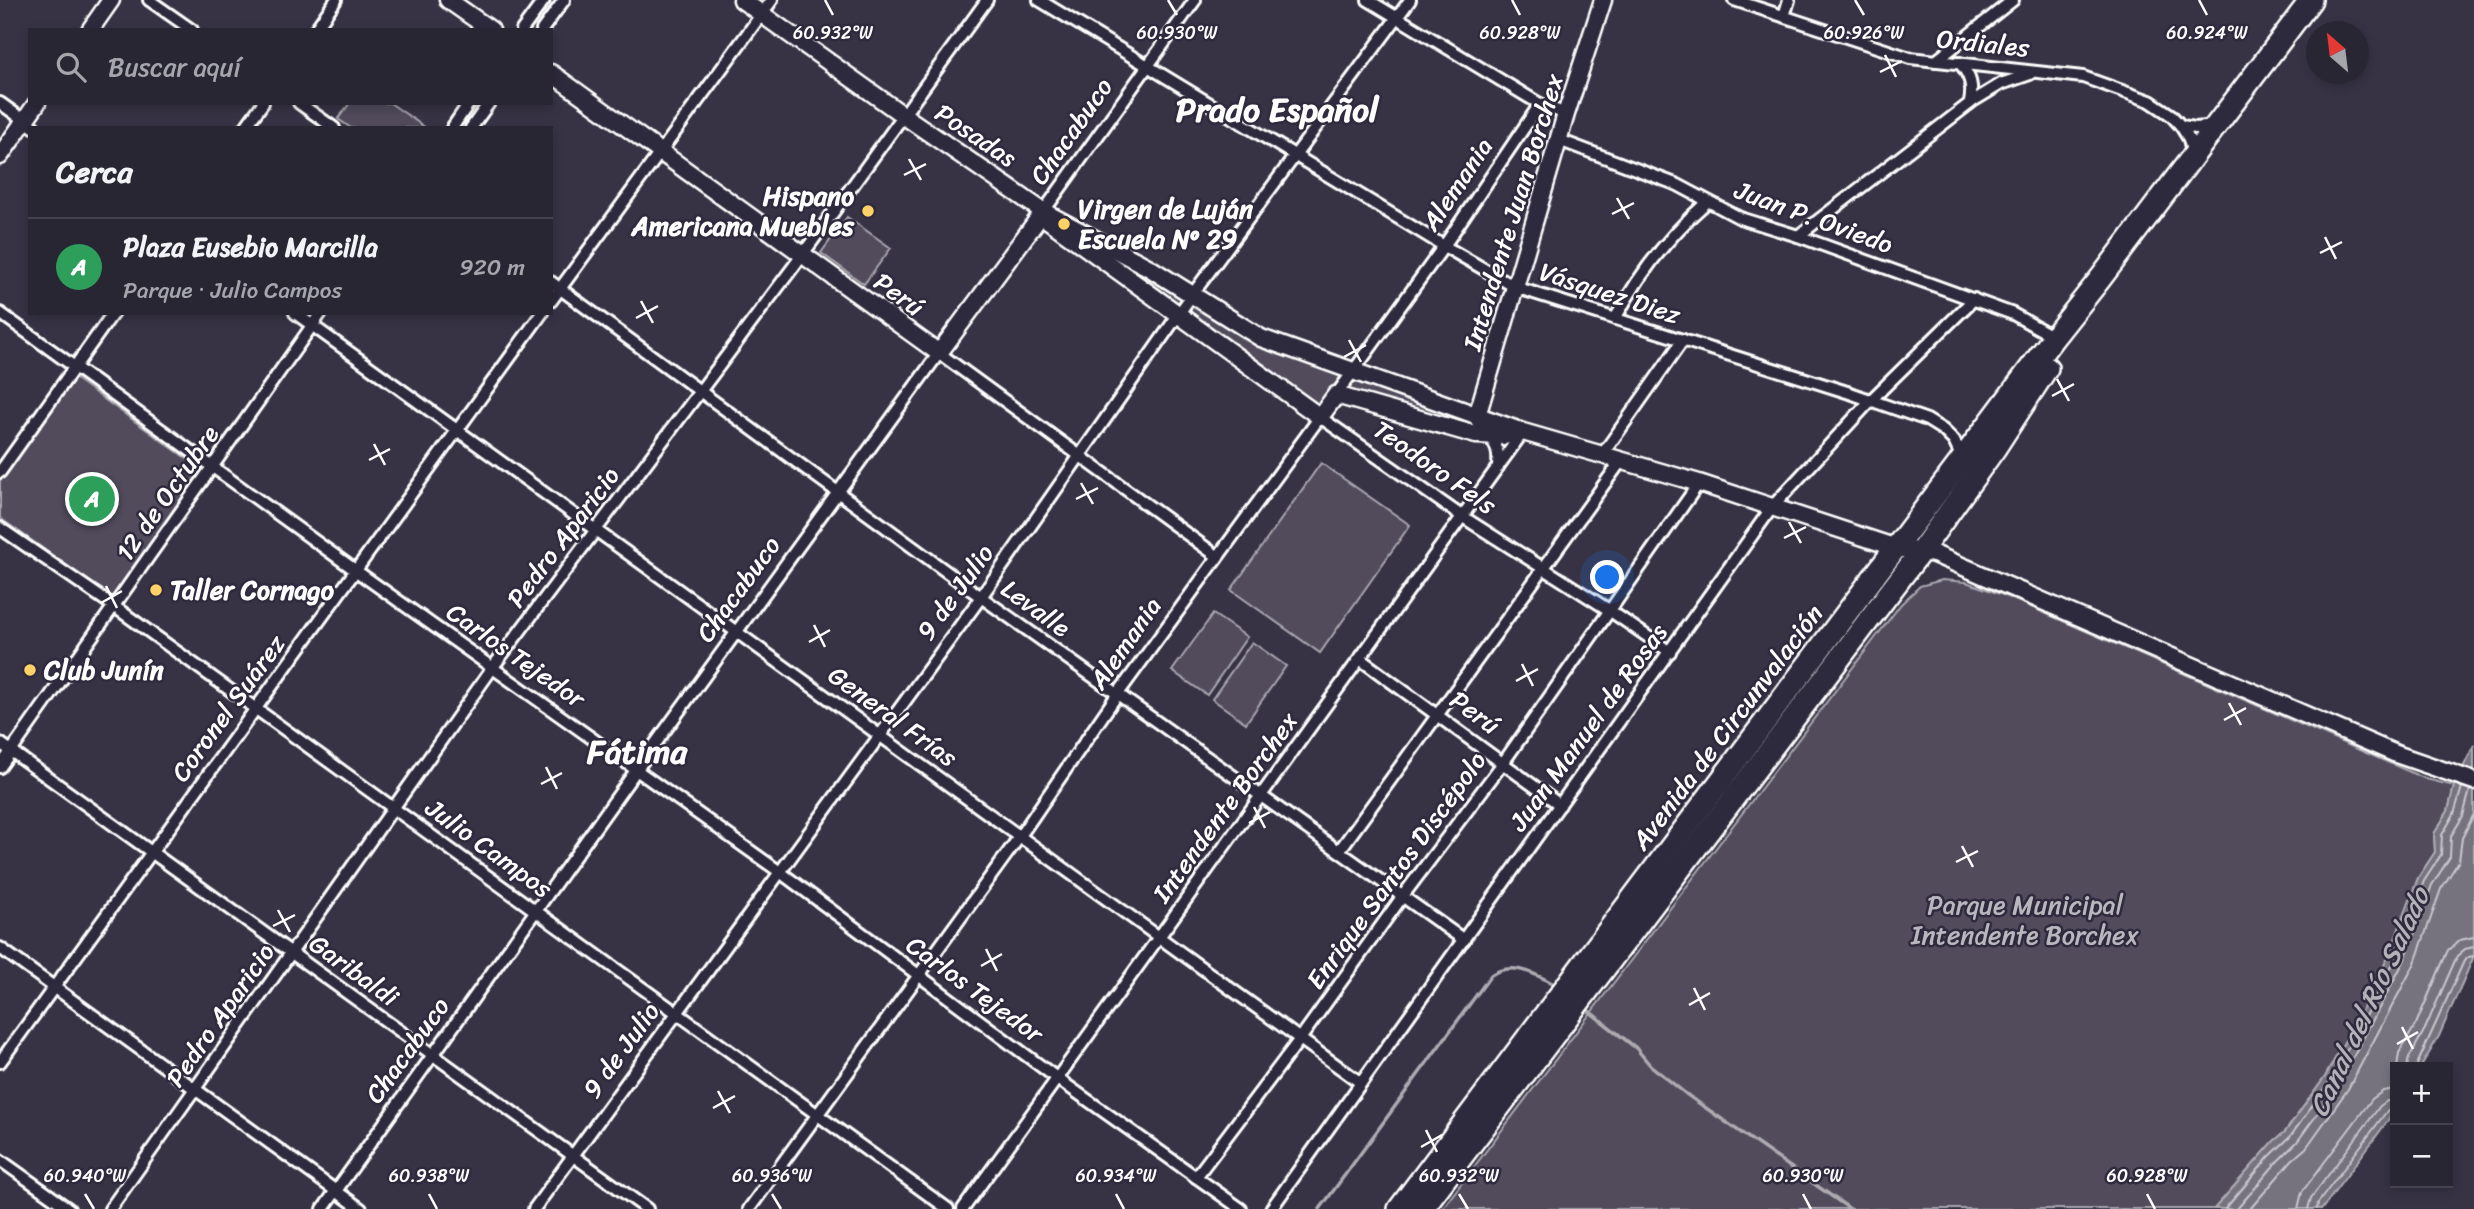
<!DOCTYPE html>
<html lang="es">
<meta charset="utf-8">
<style>
:root{--surface:#292634;--page:#312e3c;--text:#f1f3f6;--muted:#a5a5ac;--line:#45434f;--accent:#ffd166}
body{margin:0;font-family:Sriracha,sans-serif;background:var(--page);color:var(--text)}
.controls{position:absolute;right:21px;bottom:21px;display:grid;overflow:hidden;border-radius:0px;box-shadow:0 4px 10px #0003}
.controls button{width:63px;height:63px;display:grid;place-items:center;padding:0;border:0;border-bottom:2px solid var(--line);background:var(--surface);color:var(--text);font:35px sans-serif}
.compass{position:absolute;left:2306px;top:21px;width:63px;height:63px;border-radius:50%;background:var(--surface);box-shadow:0 4px 10px #0003;rotate:332deg}
.you{position:absolute;left:1608px;top:578px;width:24px;height:24px;margin:-18px;border:5px solid #fff;border-radius:50%;background:#1a73e8;box-shadow:0 0 0 10px #1a73e833}
.badge{display:grid;place-items:center;width:46px;height:46px;border-radius:50%;background:var(--accent);color:#fff;font-size:23px;font-weight:700}
.pin{position:absolute;translate:-50% -50%;border:4px solid #fff;box-shadow:0 2px 7px #0006}
.list{margin:0;padding:0;list-style:none}
h2{display:flex;justify-content:space-between;align-items:center;height:91px;margin:0;padding:0 28px;font-size:30px}
h2 small{font-size:23px;font-weight:400;color:var(--muted)}
.list li{display:grid;grid-template-columns:46px 1fr auto;gap:21px;align-items:center;box-sizing:border-box;height:98px;padding:0 28px;border-top:2px solid var(--line)}
.list b{display:block;font-size:26px;white-space:nowrap}
.list p{margin:0;font-size:23px;white-space:nowrap;color:var(--muted)}
.list em{font-size:23px;font-style:normal;color:var(--muted)}
.icon{flex:none;width:38px;height:38px;fill:none;stroke:currentColor;stroke-width:2;stroke-linecap:round;stroke-linejoin:round}
.map{position:relative;flex:none;width:2474px;height:1209px;overflow:hidden}
.search{position:absolute;background:var(--surface);box-shadow:0 4px 10px #0003;left:28px;top:28px;width:525px;height:77px;display:flex;align-items:center;gap:18px;box-sizing:border-box;padding:0 24px;border-radius:0px;color:var(--muted);font-size:26px}
.panel{position:absolute;background:var(--surface);box-shadow:0 4px 10px #0003;left:28px;top:126px;width:525px;height:189px;border-radius:0px}
.map>svg:first-child{display:block}
.green{fill:#514c5c;stroke:#a8a6ae;stroke-width:2}
.water{fill:#76737f;stroke:#adabb2;stroke-width:2}
.lines{fill:none;stroke-linecap:round;stroke-linejoin:round}
.shore{stroke:#c8c7cc;stroke-width:2}
.stream{stroke:#adabb2;stroke-width:3.5}
.street-casing{stroke:#fff;stroke-width:16}
.secondary-casing{stroke:#fff;stroke-width:21}
.highway-casing{stroke:#fff;stroke-width:26}
.street{stroke:#2f2a3d;stroke-width:10}
.secondary{stroke:#2f2a3d;stroke-width:16}
.highway{stroke:#2f2a3d;stroke-width:21}
.ticks{fill:none;stroke:#fff;stroke-width:2.5}
.poi-dot{fill:#ffd166;stroke:#2f2a3d;stroke-width:2.5}
.labels{text-anchor:middle;dominant-baseline:central;stroke-width:5;stroke-linejoin:round;paint-order:stroke}
.street-label{font-size:26px;fill:#fff;stroke:#2f2a3d}
.poi-label{font-size:26px;font-weight:bold;fill:#fff;stroke:#2f2a3d;text-anchor:start}
.park-label{font-size:26px;fill:#b9b7be;stroke:#2f2a3d}
.water-label{font-size:28px;font-style:italic;fill:#b4b2b9;stroke:#2f2a3d}
.district-label{font-size:33px;font-weight:bold;fill:#fff;stroke:#2f2a3d}
.ticks-label{font-size:18px;text-anchor:middle;fill:#fff;stroke:#2f2a3d;stroke-width:5;stroke-linejoin:round;paint-order:stroke}
</style>
<div class="map">
<svg width="2474" height="1209" viewBox="0 0 2474 1209">
<rect width="100%" height="100%" fill="#373345"/>
<filter id="ink" filterUnits="userSpaceOnUse"><feTurbulence type="fractalNoise" baseFrequency=".0143" numOctaves="2"/><feDisplacementMap in="SourceGraphic" scale="14" xChannelSelector="R" yChannelSelector="G"/><feConvolveMatrix kernelMatrix="1 2 1 2 8 2 1 2 1" color-interpolation-filters="sRGB"/></filter>
<g filter="url(#ink)">
<!-- green -->
<g class="green">
<polygon points="350,103 390,103 426,128 351,128 338,119"/>
<polygon points="847,217 891,248 864,284 821,253"/>
<polygon points="1070,226 1261,338 1477,416 1488,436 1337,395 1320,417"/>
<polygon points="73,377 204,471 113,598 0,518 0,481"/>
<polygon points="1321,463 1410,525 1320,653 1231,590"/>
<polygon points="1942,580 1966,582 2003,595 2426,779 2454,786 2448,811 2434,834 2435,852 2418,878 2390,953 2370,995 2325,1077 2285,1132 2274,1141 2214,1209 1442,1209 1901,604 1920,586"/>
<polygon points="1213,614 1247,637 1207,695 1172,671"/>
<polygon points="1252,642 1286,666 1246,723 1212,699"/>
</g>
<!-- water -->
<polygon class="water" points="2474,745 2474,956 2439,1036 2421,1067 2395,1067 2395,1111 2322,1209 2214,1209 2274,1141 2285,1132 2325,1077 2370,995 2390,953 2418,878 2435,852 2434,834 2448,811 2454,786"/>
<g class="lines">
<!-- shore -->
<g class="shore">
<polyline points="2397,1067 2399,1053 2416,1024 2448,950 2460,940 2474,937"/>
<polyline points="2407,1067 2409,1058 2425,1029 2457,956 2465,949 2474,947"/>
<polyline points="2416,1067 2464,961 2469,957 2474,956"/>
<polyline points="2225,1209 2269,1157 2290,1137 2331,1080 2397,956 2424,881 2441,855 2442,835 2454,814 2462,787"/>
<polyline points="2237,1209 2276,1163 2297,1142 2339,1084 2405,959 2432,885 2450,857 2451,836 2463,816 2470,790"/>
<polyline points="2250,1209 2292,1160 2306,1148 2348,1089 2415,963 2441,889 2459,861 2462,838 2474,814"/>
<polyline points="2298,1209 2302,1192 2372,1099 2383,1091 2395,1089"/>
<polyline points="2308,1209 2311,1198 2380,1106 2387,1101 2395,1100"/>
<polyline points="2317,1209 2318,1203 2387,1111 2395,1108"/>
</g>
<!-- stream -->
<g class="stream">
<polyline points="1585,1008 1636,1048 1650,1065 1686,1094 1850,1209"/>
<path d="M1320 1209 1491 975C1510 961 1534 973 1552 983"/>
</g>
<!-- street casing -->
<g class="street-casing">
<g id="street">
<polyline points="149,0 192,30"/>
<polyline points="1039,0 1444,246 1515,287 1850,393 1927,420 1943,430 1954,441 1963,460"/>
<polyline points="1368,0 1540,104 1566,114"/>
<polyline points="1734,0 1910,58 2083,77 2150,101 2171,115 2181,126 2196,128 2215,126"/>
<polyline points="1784,16 1789,0"/>
<polyline points="315,30 336,0"/>
<polyline points="522,30 544,0"/>
<polyline points="542,30 564,0"/>
<polyline points="1936,61 2013,0"/>
<path d="M1960 63C1971 77 1973 86 1970 103"/>
<polyline points="0,103 35,128"/>
<polyline points="299,103 334,128"/>
<polyline points="2181,126 2189,139 2193,155"/>
<polyline points="245,128 263,103"/>
<polyline points="452,128 469,103"/>
<polyline points="471,128 489,103"/>
<polyline points="1559,140 1678,185 1740,218 1798,236 2013,314 2054,337"/>
<polyline points="1041,215 1195,0"/>
<polyline points="1798,236 1973,101 2001,84 2030,74"/>
<polyline points="551,282 981,597 1464,940"/>
<polyline points="551,301 772,0"/>
<polyline points="0,313 355,570 780,872 1058,1079 1241,1209"/>
<polyline points="295,313 1361,1083"/>
<path d="M1615 319C1639 274 1668 236 1707 202"/>
<polyline points="1336,395 1444,246 1540,104"/>
<path d="M1488 436C1498 446 1499 454 1498 467"/>
<polyline points="1602,455 1683,340"/>
<polyline points="0,472 113,313"/>
<polyline points="0,528 115,607 948,1209"/>
<polyline points="1360,659 1560,805"/>
<polyline points="0,743 647,1209"/>
<polyline points="0,767 321,313"/>
<polyline points="1339,851 1621,461"/>
<polyline points="0,948 361,1209"/>
<polyline points="0,1062 542,313"/>
<polyline points="0,1160 69,1209"/>
<polyline points="1196,1177 1300,1039 1402,897 1503,763 1699,483"/>
<polyline points="110,1209 493,667 803,254 987,0"/>
<polyline points="323,1209 637,769 939,353 1217,556"/>
<polyline points="534,1209 981,597 1192,295 1410,0"/>
<polyline points="749,1209 1020,836 1117,695 1320,417 1463,517 1609,610 1670,652"/>
<polyline points="963,1209 1523,432"/>
<polyline points="1271,1209 1773,506 1871,400 1974,299"/>
</g>
</g>
<!-- secondary casing -->
<g class="secondary-casing">
<g id="secondary">
<polyline points="448,0 491,30"/>
<polyline points="742,0 903,115 1044,212 1148,267 1261,338 1523,432 1699,483 1897,548 1934,554 2396,754 2474,781"/>
<polyline points="90,30 111,0"/>
<polyline points="551,73 939,353 1041,215 1320,417 1336,395 1476,435 1503,436 1520,433"/>
<polyline points="0,156 37,103"/>
<polyline points="1481,423 1477,416 1566,114 1603,0"/>
</g>
</g>
<!-- highway casing -->
<g class="highway-casing">
<g id="highway">
<polyline points="1399,1209 2054,337 2100,279 2311,0"/>
<polyline points="1422,1209 1921,551 1995,448 2047,368"/>
</g>
</g>
<!-- street -->
<use href="#street" class="street"/>
<!-- secondary -->
<use href="#secondary" class="secondary"/>
<!-- highway -->
<use href="#highway" class="highway"/>
</g>
</g>
<!-- ticks -->
<path class="ticks" d="M825 0 833 15M1168 0 1177 15M1512 0 1520 15M1855 0 1864 15M2199 0 2207 15M1885 55 1896 77M1880 72 1902 61M909 159 921 180M904 175 926 164M1617 198 1629 219M1612 214 1634 203M2325 237 2336 259M2320 253 2342 242M641 301 653 323M636 318 658 306M1349 340 1361 362M1344 357 1366 345M2057 379 2069 401M2052 396 2074 384M374 444 385 465M369 460 390 449M1081 483 1093 504M1076 499 1098 488M1789 522 1801 543M1784 538 1806 527M106 586 117 608M101 603 122 591M814 625 825 647M809 642 830 630M1522 664 1533 686M1516 681 1538 669M2229 703 2241 725M2224 720 2246 708M546 767 557 789M541 784 562 773M1254 807 1265 828M1249 823 1270 812M1962 846 1973 867M1956 862 1978 851M278 910 290 932M273 926 295 915M986 949 997 971M981 966 1002 954M1694 988 1705 1010M1689 1005 1710 993M2402 1027 2413 1049M2397 1044 2418 1032M718 1091 730 1113M713 1108 735 1096M1426 1130 1437 1152M1421 1147 1442 1135M85 1194 94 1209M429 1194 437 1209M772 1194 781 1209M1116 1194 1124 1209M1459 1194 1468 1209M1803 1194 1811 1209M2147 1194 2155 1209"/>
<!-- markers -->
<g class="poi-dot">
<circle cx="868" cy="211" r="7"/>
<circle cx="1064" cy="224" r="7"/>
<circle cx="156" cy="590" r="7"/>
<circle cx="30" cy="670" r="7"/>
</g>
<g class="labels">
<!-- street labels -->
<g class="street-label">
<text transform="translate(1983 43) rotate(6)">Ordiales</text>
<text transform="translate(1071 131) rotate(-55)">Chacabuco</text>
<text transform="translate(976 135) rotate(34)">Posadas</text>
<text transform="translate(1457 184) rotate(-56)">Alemania</text>
<text transform="translate(1513 212) rotate(-73)">Intendente Juan Borchex</text>
<text transform="translate(1814 217) rotate(20)">Juan P. Oviedo</text>
<text transform="translate(1610 293) rotate(18)">Vásquez Diez</text>
<text transform="translate(899 294) rotate(36)">Perú</text>
<text transform="translate(1435 467) rotate(35)">Teodoro Fels</text>
<text transform="translate(167 493) rotate(-55)">12 de Octubre</text>
<text transform="translate(563 537) rotate(-53)">Pedro Aparicio</text>
<text transform="translate(738 589) rotate(-54)">Chacabuco</text>
<text transform="translate(955 592) rotate(-54)">9 de Julio</text>
<text transform="translate(1036 608) rotate(36)">Levalle</text>
<text transform="translate(1125 643) rotate(-55)">Alemania</text>
<text transform="translate(516 655) rotate(35)">Carlos Tejedor</text>
<text transform="translate(228 708) rotate(-54)">Coronel Suárez</text>
<text transform="translate(1475 712) rotate(36)">Perú</text>
<text transform="translate(893 716) rotate(36)">General Frías</text>
<text transform="translate(1588 727) rotate(-54)">Juan Manuel de Rosas</text>
<text transform="translate(1727 727) rotate(-53)">Avenida de Circunvalación</text>
<text transform="translate(1225 807) rotate(-54)">Intendente Borchex</text>
<text transform="translate(489 848) rotate(36)">Julio Campos</text>
<text transform="translate(1396 870) rotate(-54)">Enrique Santos Discépolo</text>
<text transform="translate(354 970) rotate(36)">Garibaldi</text>
<text transform="translate(975 989) rotate(36)">Carlos Tejedor</text>
<text transform="translate(220 1015) rotate(-55)">Pedro Aparicio</text>
<text transform="translate(407 1050) rotate(-54)">Chacabuco</text>
<text transform="translate(621 1050) rotate(-54)">9 de Julio</text>
</g>
<!-- poi labels -->
<g class="poi-label">
<text x="854" y="196" text-anchor="end">Hispano<tspan x="854" dy="30">Americana Muebles</tspan></text>
<text x="1078" y="209">Virgen de Luján<tspan x="1078" dy="30">Escuela Nº 29</tspan></text>
<text x="170" y="590">Taller Cornago</text>
<text x="44" y="670">Club Junín</text>
</g>
<!-- park labels -->
<g class="park-label">
<text x="2025" y="905">Parque Municipal<tspan x="2025" dy="30">Intendente Borchex</tspan></text>
</g>
<!-- water labels -->
<g class="water-label">
<text transform="translate(2369 1002) rotate(-65)">Canal del Río Salado</text>
</g>
<!-- district labels -->
<g class="district-label">
<text x="1277" y="110">Prado Español</text>
<text x="637" y="752">Fátima</text>
</g>
</g>
<g class="ticks-label">
<text x="833" y="39">60.932°W</text>
<text x="1177" y="39">60.930°W</text>
<text x="1520" y="39">60.928°W</text>
<text x="1864" y="39">60.926°W</text>
<text x="2207" y="39">60.924°W</text>
<text x="85" y="1182">60.940°W</text>
<text x="429" y="1182">60.938°W</text>
<text x="772" y="1182">60.936°W</text>
<text x="1116" y="1182">60.934°W</text>
<text x="1459" y="1182">60.932°W</text>
<text x="1803" y="1182">60.930°W</text>
<text x="2147" y="1182">60.928°W</text>
</g>
</svg>
<div class="controls">
<button>+</button>
<button>−</button>
</div>
<svg class="compass" viewBox="-18 -18 36 36"><path d="M0-13l5 13h-10z" fill="#e53935"/><path d="M0 13l5-13h-10z" fill="#a5a5ac"/></svg>
<div class="you"></div>
<div class="pin badge" style="left:92px;top:499px;background:#2e9e5b">A</div>
<div class="search"><svg class="icon" aria-label="search" viewBox="0 0 24 24"><circle cx="10" cy="10" r="6"/><path d="M15 15l6 6"/></svg>Buscar aquí</div>
<section class="panel">
<h2>Cerca<small></small></h2>
<ul class="list">
<li><span class="badge" style="background:#2e9e5b">A</span><div><b>Plaza Eusebio Marcilla</b><p>Parque · Julio Campos</p></div><em>920 m</em></li>
</ul>
</section>
</div>
